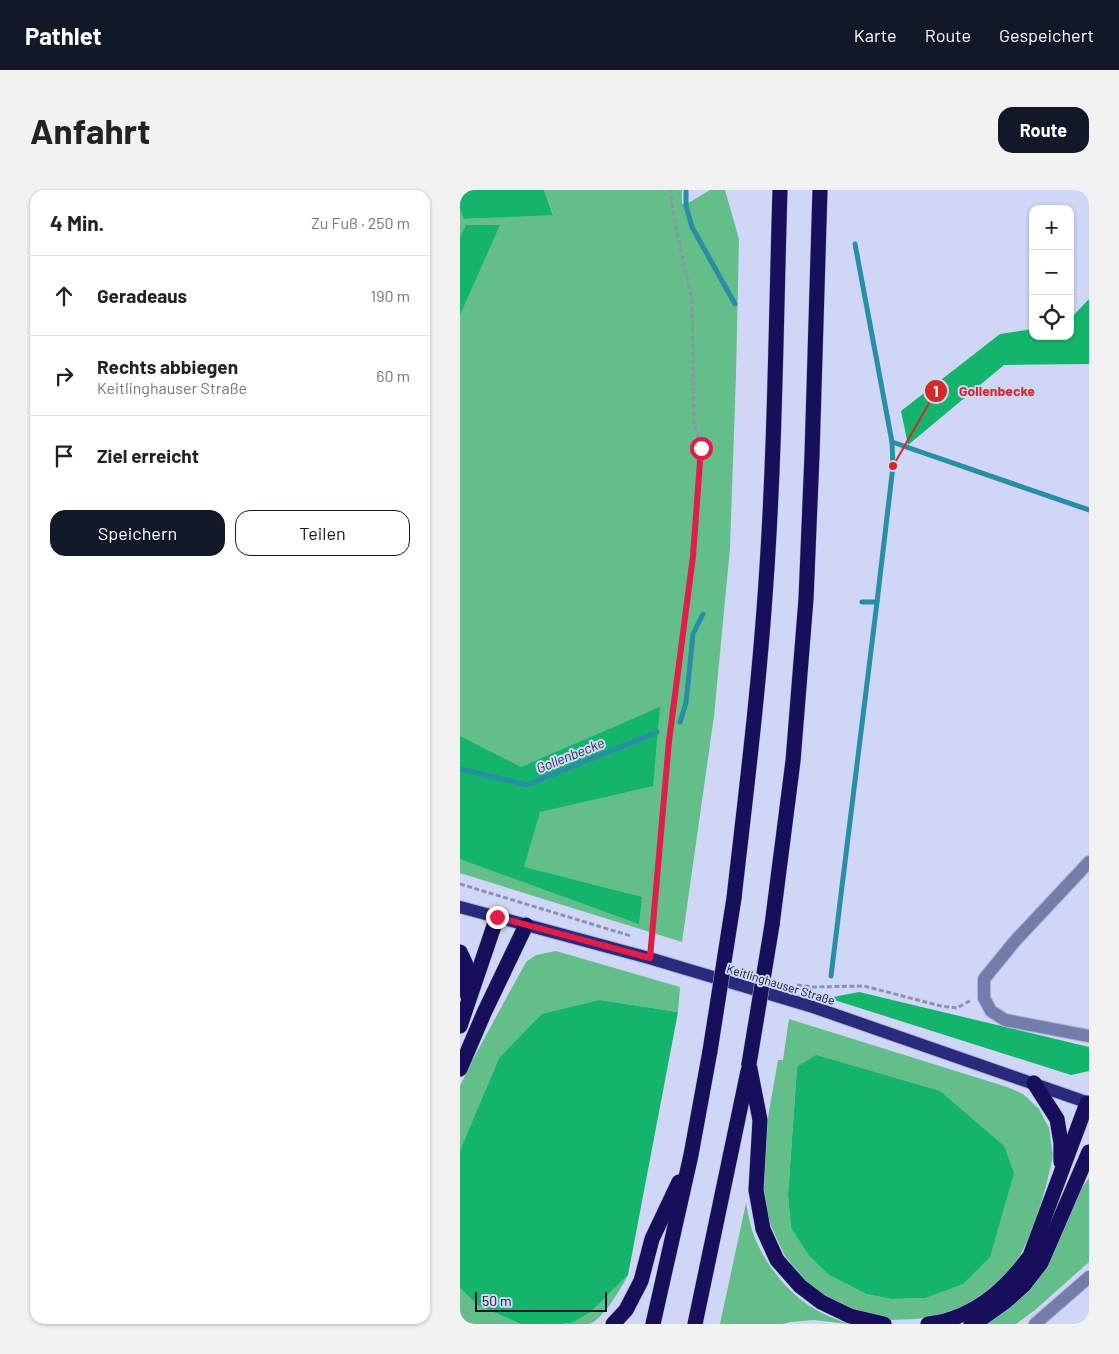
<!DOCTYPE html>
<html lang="de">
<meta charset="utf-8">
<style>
:root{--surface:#fff;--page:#f2f2f2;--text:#222;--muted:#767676;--line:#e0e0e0;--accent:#111827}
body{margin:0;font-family:Barlow,sans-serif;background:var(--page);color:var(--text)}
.controls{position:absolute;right:15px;top:15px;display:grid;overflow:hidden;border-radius:10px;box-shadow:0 1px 4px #0004}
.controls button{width:45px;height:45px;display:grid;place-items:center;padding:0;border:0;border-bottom:1px solid var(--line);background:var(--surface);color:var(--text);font:25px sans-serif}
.scale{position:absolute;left:15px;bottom:12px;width:132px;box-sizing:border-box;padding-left:5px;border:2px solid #121427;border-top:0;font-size:14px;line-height:18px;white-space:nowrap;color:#121427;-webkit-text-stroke:4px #cfd6f6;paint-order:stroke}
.stop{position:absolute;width:15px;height:15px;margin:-11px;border:4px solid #e11d48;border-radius:50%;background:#fff}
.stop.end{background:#e11d48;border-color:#fff;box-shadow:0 1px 5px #0008}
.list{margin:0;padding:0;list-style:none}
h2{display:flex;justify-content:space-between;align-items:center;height:65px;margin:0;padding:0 20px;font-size:21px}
h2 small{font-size:16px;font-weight:400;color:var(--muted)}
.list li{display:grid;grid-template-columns:32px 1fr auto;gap:15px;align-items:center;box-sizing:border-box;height:80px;padding:0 20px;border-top:1px solid var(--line)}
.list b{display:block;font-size:19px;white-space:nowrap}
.list p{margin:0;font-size:16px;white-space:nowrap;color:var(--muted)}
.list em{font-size:16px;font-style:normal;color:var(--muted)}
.actions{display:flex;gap:10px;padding:15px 20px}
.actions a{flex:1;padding:11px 0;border:1px solid var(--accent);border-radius:15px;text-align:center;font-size:18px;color:var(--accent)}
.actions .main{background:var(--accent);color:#fff}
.icon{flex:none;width:28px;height:28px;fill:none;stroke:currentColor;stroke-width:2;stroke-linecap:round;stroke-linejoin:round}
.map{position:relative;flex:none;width:629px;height:1134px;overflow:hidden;border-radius:15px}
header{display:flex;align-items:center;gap:30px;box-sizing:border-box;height:70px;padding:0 25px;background:var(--accent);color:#fff}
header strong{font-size:24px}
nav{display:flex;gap:28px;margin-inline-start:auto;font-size:18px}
.intro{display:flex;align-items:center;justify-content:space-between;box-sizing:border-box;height:120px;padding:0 30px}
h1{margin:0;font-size:35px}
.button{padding:12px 22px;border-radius:15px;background:var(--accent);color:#fff;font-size:18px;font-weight:700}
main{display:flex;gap:30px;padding:0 30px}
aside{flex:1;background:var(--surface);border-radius:15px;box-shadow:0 1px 4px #0004}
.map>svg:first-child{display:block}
.green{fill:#64be8a;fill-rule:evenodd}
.forest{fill:#15b46d}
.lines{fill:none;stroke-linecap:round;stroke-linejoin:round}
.stream{stroke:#278ea5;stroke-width:5}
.minor-casing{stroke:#adb3d1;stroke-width:14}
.major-casing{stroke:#adb3d1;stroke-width:14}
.highway-casing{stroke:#adb3d1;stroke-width:16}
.path{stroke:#8d92ae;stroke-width:3;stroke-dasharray:5 2.5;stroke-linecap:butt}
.minor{stroke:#737caa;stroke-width:12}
.major{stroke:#2a2a7d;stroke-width:12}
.highway{stroke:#170f5c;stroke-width:15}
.highway-bridge-casing{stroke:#adb3d1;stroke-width:16;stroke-linecap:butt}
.highway-bridge{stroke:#170f5c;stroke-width:15}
.route{stroke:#e11d48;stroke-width:6}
.labels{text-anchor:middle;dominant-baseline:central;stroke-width:4;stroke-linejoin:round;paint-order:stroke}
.street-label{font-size:12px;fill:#121427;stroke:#cfd6f6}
.water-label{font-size:14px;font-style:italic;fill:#203e46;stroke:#cfd6f6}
.leader{fill:none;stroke:#d62828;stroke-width:2}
.callout-dot{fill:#d62828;stroke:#cfd6f6;stroke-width:2}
.mark-label{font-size:15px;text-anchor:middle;font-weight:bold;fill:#fff}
.callout-label{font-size:14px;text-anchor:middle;font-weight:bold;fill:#d62828;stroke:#cfd6f6;stroke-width:4;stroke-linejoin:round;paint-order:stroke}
</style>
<header>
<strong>Pathlet</strong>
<nav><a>Karte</a><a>Route</a><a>Gespeichert</a></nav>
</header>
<div class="intro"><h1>Anfahrt</h1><a class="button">Route</a></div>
<main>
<aside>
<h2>4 Min.<small>Zu Fuß · 250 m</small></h2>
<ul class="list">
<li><svg class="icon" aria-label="ahead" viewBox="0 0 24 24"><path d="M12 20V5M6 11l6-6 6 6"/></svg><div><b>Geradeaus</b></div><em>190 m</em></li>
<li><svg class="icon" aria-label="right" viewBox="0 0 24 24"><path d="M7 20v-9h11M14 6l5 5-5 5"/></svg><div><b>Rechts abbiegen</b><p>Keitlinghauser Straße</p></div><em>60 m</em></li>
<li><svg class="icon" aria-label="arrive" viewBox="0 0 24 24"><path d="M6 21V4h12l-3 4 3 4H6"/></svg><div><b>Ziel erreicht</b></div></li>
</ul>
<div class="actions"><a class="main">Speichern</a><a>Teilen</a></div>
</aside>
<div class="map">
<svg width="629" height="1134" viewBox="0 0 629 1134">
<rect width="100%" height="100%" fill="#cfd6f6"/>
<!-- green -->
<g class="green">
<polygon points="84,0 222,0 222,14 230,12 250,0 265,0 279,49 276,184 270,358 254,526 222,752 0,683 0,19 5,29 93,24"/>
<polygon points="96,761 220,797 218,822 140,810 39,868 0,960 0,896 12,871 66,772 76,765"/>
<path d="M329 829 547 897 563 904 579 919 589 938 593 966 586 996 573 1040 557 1071 537 1093 514 1111 485 1125 456 1129 430 1130 408 1126 363 1105 345 1090 325 1066 311 1036 304 1013 302 1000 303 956 318 870H323ZM337 877 465 1108 431 1109 406 1104 369 1085 349 1066 331 1038 328 1005Z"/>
<polygon points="629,988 629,1072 575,1120 556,1134 524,1134"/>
<path d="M286 1013C288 1022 289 1031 292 1040 301 1069 327 1103 353 1118 364 1125 376 1129 388 1134L354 1130 331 1132 323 1134H260Z"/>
<path d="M168 1085C162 1097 142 1131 129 1134 120 1134 109 1134 101 1134L112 1133 131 1122Z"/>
<polygon points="0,1098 17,1115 61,1134 0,1134"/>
</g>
<!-- forest -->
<g class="forest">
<polygon points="0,0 84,0 93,25 4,29 0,19"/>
<polygon points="6,35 40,35 0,125 0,48"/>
<polygon points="629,109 629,174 544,175 448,255 441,221 540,144 573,139 573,146 610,146 610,129"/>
<polygon points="200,517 193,596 80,622 64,677 182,707 179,734 0,669 0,546 61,577"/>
<polygon points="399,802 629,857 629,881 611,885 368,808"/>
<polygon points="140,810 218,822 168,1085 131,1122 112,1133 101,1134 61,1134 17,1115 0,1098 0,960 39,868 82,824"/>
<polygon points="356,865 480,901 544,956 554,983 530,1067 503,1094 465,1108 431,1109 406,1104 369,1085 349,1066 331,1038 328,1005 337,877"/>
</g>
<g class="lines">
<!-- stream -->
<g class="stream">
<polyline points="226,0 226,16 232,37 275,114"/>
<polyline points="395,54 432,252 433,276 417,412 402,412"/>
<polyline points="432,252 629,320"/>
<polyline points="220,532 226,513 233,444 243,424"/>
<polyline points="0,579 67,595 197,542"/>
<polyline points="371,786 417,412"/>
</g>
<!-- minor casing -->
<g class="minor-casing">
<g id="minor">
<polyline points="629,672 555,751 524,789 524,808 531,821 545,830 629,846"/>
<polyline points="575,1134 629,1087"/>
</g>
</g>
<!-- major casing -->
<g class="major-casing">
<polyline id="major" points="0,717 189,768 353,817 629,913"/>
</g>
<!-- highway casing -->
<g class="highway-casing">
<g id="highway">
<path d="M274 708C286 603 299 498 306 392 315 262 316 131 320 0"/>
<polyline points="312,735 333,571 346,409 352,265 360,0"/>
<polyline points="0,762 6,775 7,804"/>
<polyline points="0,836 37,727"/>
<polyline points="289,874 300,930 296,1000 303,1039 317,1070 340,1096 361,1112 390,1126 424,1134"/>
<polyline points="0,879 24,823 66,735"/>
<polyline points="574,893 597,929 601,953 601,972"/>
<polyline points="153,1134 166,1120 181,1091 192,1049 219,992"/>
<polyline points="193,1134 231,965 250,861"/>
<polyline points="235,1134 288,881"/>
<path d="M468 1134C476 1133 484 1132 491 1129 526 1117 548 1095 570 1066L627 913"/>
<polyline points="511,1134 521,1129 545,1112 564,1095 581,1073 629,962"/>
</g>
</g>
<!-- path -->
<g class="path">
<polyline points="0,694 171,746"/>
<polyline points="190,755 209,551 233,366 241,258 234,232 232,111 214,28 210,0"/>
<polyline points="337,795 353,797 404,796 481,816 497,818 511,810"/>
</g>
<!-- minor -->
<use href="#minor" class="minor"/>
<!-- major -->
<use href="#major" class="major"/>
<!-- highway -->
<use href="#highway" class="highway"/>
<!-- highway-bridge casing -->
<g class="highway-bridge-casing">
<g id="highway-bridge">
<polyline points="250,861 274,708"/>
<polyline points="289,874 312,735"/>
</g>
</g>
<!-- highway-bridge -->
<use href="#highway-bridge" class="highway-bridge"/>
</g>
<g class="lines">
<!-- route -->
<polyline class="route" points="37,727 190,768 209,551 233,366 241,258"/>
</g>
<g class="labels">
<!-- street labels -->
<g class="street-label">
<text transform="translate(321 794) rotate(17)">Keitlinghauser Straße</text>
</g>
<!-- water labels -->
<g class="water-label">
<text transform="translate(110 565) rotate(-22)">Gollenbecke</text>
</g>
</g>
<!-- callouts -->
<path class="leader" d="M433 276L476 201"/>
<g class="callout-dot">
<circle cx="433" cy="276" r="5"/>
<circle cx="476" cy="201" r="12"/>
</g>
<g class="mark-label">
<text x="476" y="207">1</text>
</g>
<g class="callout-label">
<text x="537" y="206">Gollenbecke</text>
</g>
</svg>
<div class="controls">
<button>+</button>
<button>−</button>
<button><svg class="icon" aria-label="locate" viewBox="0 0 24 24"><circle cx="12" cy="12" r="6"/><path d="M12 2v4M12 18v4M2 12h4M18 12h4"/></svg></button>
</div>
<div class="scale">50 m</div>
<div class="stop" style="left:241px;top:258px"></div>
<div class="stop end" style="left:37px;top:727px"></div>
</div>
</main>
